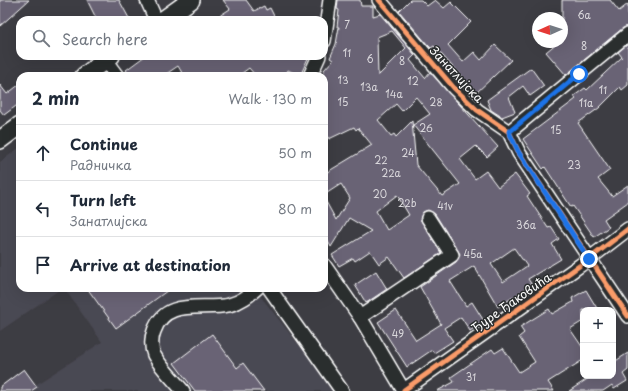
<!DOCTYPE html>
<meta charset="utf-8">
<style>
:root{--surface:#fff;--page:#f6f6f7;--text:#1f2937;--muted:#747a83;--line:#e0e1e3}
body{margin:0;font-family:"Playpen Sans",sans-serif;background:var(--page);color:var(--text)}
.controls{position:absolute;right:12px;bottom:12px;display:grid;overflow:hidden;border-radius:8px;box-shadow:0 4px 16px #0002}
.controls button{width:36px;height:36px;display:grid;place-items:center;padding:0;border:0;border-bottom:1px solid var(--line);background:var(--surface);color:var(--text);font:20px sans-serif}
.compass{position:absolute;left:532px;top:12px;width:36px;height:36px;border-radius:50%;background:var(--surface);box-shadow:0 4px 16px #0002;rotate:267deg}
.stop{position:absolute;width:12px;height:12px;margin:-9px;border:3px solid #1a73e8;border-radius:50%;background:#fff}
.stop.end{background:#1a73e8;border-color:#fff;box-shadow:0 1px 4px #0008}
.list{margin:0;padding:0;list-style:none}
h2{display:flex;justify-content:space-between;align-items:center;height:52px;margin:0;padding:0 16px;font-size:17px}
h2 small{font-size:13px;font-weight:400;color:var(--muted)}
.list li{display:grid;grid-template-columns:26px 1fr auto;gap:12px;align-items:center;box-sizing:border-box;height:56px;padding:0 16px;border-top:1px solid var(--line)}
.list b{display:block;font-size:15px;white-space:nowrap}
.list p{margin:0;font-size:13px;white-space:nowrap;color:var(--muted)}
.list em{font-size:13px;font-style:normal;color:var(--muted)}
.icon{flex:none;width:22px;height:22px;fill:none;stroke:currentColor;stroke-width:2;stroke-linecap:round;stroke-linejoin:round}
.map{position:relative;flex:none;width:628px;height:391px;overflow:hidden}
.search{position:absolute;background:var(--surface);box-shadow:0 4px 16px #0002;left:16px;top:16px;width:312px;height:44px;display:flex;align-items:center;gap:10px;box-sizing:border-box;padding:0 14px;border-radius:12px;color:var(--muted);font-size:15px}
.panel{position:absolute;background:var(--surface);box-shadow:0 4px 16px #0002;left:16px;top:72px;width:312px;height:220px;border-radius:12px}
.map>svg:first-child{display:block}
.built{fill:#4a4852}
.building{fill:#696375;stroke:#fff;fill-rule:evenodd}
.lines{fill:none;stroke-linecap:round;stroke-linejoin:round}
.minor-casing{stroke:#fff;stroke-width:16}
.major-casing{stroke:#fff;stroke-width:20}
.minor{stroke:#2a2d2e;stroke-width:13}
.major{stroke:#2a2d2e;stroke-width:17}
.cycleway-casing{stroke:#2a2d2e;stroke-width:8}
.cycleway{stroke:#fa9b69;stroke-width:5}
.route{stroke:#1a73e8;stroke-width:5}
.labels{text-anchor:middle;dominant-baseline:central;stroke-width:3;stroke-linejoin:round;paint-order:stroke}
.number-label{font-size:10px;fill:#dad8dc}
.street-label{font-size:12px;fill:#fff;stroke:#2a2d2e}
</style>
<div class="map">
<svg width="628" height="391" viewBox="0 0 628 391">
<rect width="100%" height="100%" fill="#3d3d43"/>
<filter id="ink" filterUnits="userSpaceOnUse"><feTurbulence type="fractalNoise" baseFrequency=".025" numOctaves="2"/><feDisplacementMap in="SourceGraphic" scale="8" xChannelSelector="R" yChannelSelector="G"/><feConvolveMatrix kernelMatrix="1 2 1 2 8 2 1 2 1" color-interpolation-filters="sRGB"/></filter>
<g filter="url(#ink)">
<!-- built -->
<g class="built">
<polygon points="20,147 20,288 62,288 0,331 0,162"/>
<polygon points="64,288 254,288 335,391 26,391 102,342"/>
</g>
<!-- building -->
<g class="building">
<polygon points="0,0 29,0 0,26"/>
<polygon points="87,0 119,0 130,20 97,20"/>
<polygon points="223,0 246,0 254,11 264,6 266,10 270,8 276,20 213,20 230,9"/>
<path d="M338 0H360L361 6H373V16L380 14 415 55 410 60 425 78 430 72 498 147 487 157 476 146 460 159 475 179 486 171 498 187 515 174 530 194 527 196 548 228 551 227 559 239 552 244 561 259 528 279 532 285 498 307 474 266 450 281 466 306 472 302 484 321 470 331 461 317 444 328 453 341 434 353 432 350 407 367 378 322 396 310 416 340 441 324 420 287 456 262 460 254 435 214 428 210 423 212 420 219 441 253 404 278 389 257 379 264 370 251 355 261 353 258 339 266 332 255 371 231 349 218 331 247 324 234V198L336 220 350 198 341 184 324 195V174L372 145 358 128 356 130 354 127 329 139 324 128V70L333 60 330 58 336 44 339 27H337L339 10 337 9ZM392 31 406 48 378 76 377 37ZM416 97 430 114 413 125 460 184 442 196 416 165 412 121 396 137 394 134 391 136 378 120 396 104 402 111ZM397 195 409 215 387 230 376 211ZM514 248 527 266 503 282 491 264Z"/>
<polygon points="410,0 421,0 427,6 435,0 444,8 451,2 471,22 448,45 463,62 474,52 481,60 495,45 511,60 476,93 434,46 431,48 427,44 399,11"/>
<polygon points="562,0 610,0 619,11 628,4 628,26 623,28 566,75 546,52 558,42 562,42"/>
<polygon points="628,44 628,85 622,90 620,87 599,108 578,123 610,170 598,179 612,196 628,185 628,202 604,219 609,227 594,237 573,206 571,207 545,167 543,169 523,139 576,99 574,96 585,88 587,90 622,57 618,52"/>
<polygon points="145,56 309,56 300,76 288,70 285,76 256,76 249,68 238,76 184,76 178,66 163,76 130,76 126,70"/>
<polygon points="531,68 544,86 530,96 523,86 509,97 515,112 502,117 491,110 487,100"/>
<polygon points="20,84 20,103 4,115 0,110 0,85 7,94"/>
<polygon points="376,271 387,289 366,303 355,285"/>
<polygon points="87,288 171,288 116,328"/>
<polygon points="586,290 598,310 583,310 583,321 570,329 583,348 583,360 548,382 554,391 437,391 454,382 451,377 492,349 495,353 503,348 519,372 535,362 519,337 524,333 520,327 549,309 552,314 573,302 572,298"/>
<polygon points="212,334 237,368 243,363 264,391 195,391 174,363"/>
<polygon points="628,353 628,370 623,374 627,381 614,389 612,385 603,391 569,391 592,376 613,376 613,360 614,362"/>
<polygon points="24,369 37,387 31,391 0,391 0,387"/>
</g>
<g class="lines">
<!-- minor casing -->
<g class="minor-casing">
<g id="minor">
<polyline points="147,0 156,20"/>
<polyline points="379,0 454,88 477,110 509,132 519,153 628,316"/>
<polyline points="324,41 330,0"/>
<polyline points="105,60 117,76"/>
<polyline points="310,76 319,56"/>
<polyline points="509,132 628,34"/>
<polyline points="324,265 360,317 404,391"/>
<polyline points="269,288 342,391"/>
<polyline points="360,317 452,255 428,218"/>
<polyline points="404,390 589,259 628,229"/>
<path d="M183 391C174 380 161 368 154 355 151 348 151 338 154 331 166 297 202 311 229 305 241 302 248 296 257 288"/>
</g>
</g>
<!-- major casing -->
<g class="major-casing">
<g id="major">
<polyline points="163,20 191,0"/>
<polyline points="84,76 111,56"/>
<polyline points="0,140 20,125"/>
</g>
</g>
<!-- minor -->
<use href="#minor" class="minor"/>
<!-- major -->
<use href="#major" class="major"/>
<!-- cycleway casing -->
<g class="cycleway-casing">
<g id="cycleway">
<polyline points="379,0 454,88 477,110 509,132 519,153 628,316"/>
<polyline points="404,390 589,259 628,229"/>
</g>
</g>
<!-- cycleway -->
<use href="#cycleway" class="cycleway"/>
</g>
</g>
<g class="lines" filter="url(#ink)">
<!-- route -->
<polyline class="route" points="579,74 509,132 519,153 589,259"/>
</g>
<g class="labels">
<!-- number labels -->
<g class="number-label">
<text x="584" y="14">6a</text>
<text x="347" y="24">7</text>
<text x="584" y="45">8</text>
<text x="347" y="52">11</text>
<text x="370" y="58">6</text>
<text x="402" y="60">8</text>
<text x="343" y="79">13</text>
<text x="413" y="80">12</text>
<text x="369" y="86">13a</text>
<text x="603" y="89">11</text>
<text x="394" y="93">14a</text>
<text x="343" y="101">15</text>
<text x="436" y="101">28</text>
<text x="586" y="102">11a</text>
<text x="426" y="127">26</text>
<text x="556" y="129">15</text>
<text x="408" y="152">24</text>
<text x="381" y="159">22</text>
<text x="574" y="164">23</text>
<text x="391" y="172">22a</text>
<text x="380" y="193">20</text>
<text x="407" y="202">22b</text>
<text x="445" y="205">41v</text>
<text x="526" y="224">36a</text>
<text x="473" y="253">45a</text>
<text x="398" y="333">49</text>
<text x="471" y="376">31</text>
</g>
<!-- street labels -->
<g class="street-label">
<text transform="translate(457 74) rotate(47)">Занатлијска</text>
<text transform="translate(511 302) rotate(-35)">Ђуре Ђаковића</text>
</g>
</g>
</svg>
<div class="controls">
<button>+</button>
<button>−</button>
</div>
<svg class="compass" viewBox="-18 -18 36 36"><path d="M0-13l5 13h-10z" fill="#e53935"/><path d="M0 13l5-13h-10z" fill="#747a83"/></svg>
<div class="stop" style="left:579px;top:74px"></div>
<div class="stop end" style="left:589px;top:259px"></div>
<div class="search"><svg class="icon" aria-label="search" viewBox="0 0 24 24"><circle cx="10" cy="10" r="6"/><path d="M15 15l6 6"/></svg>Search here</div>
<section class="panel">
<h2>2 min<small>Walk · 130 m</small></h2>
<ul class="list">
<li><svg class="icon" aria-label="ahead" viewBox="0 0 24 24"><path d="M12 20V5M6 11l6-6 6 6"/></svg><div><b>Continue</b><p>Радничка</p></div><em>50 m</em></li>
<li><svg class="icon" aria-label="left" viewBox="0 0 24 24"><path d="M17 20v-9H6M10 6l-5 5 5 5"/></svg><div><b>Turn left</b><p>Занатлијска</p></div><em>80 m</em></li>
<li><svg class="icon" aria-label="arrive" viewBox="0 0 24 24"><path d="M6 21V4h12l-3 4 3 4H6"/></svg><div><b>Arrive at destination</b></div></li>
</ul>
</section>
</div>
